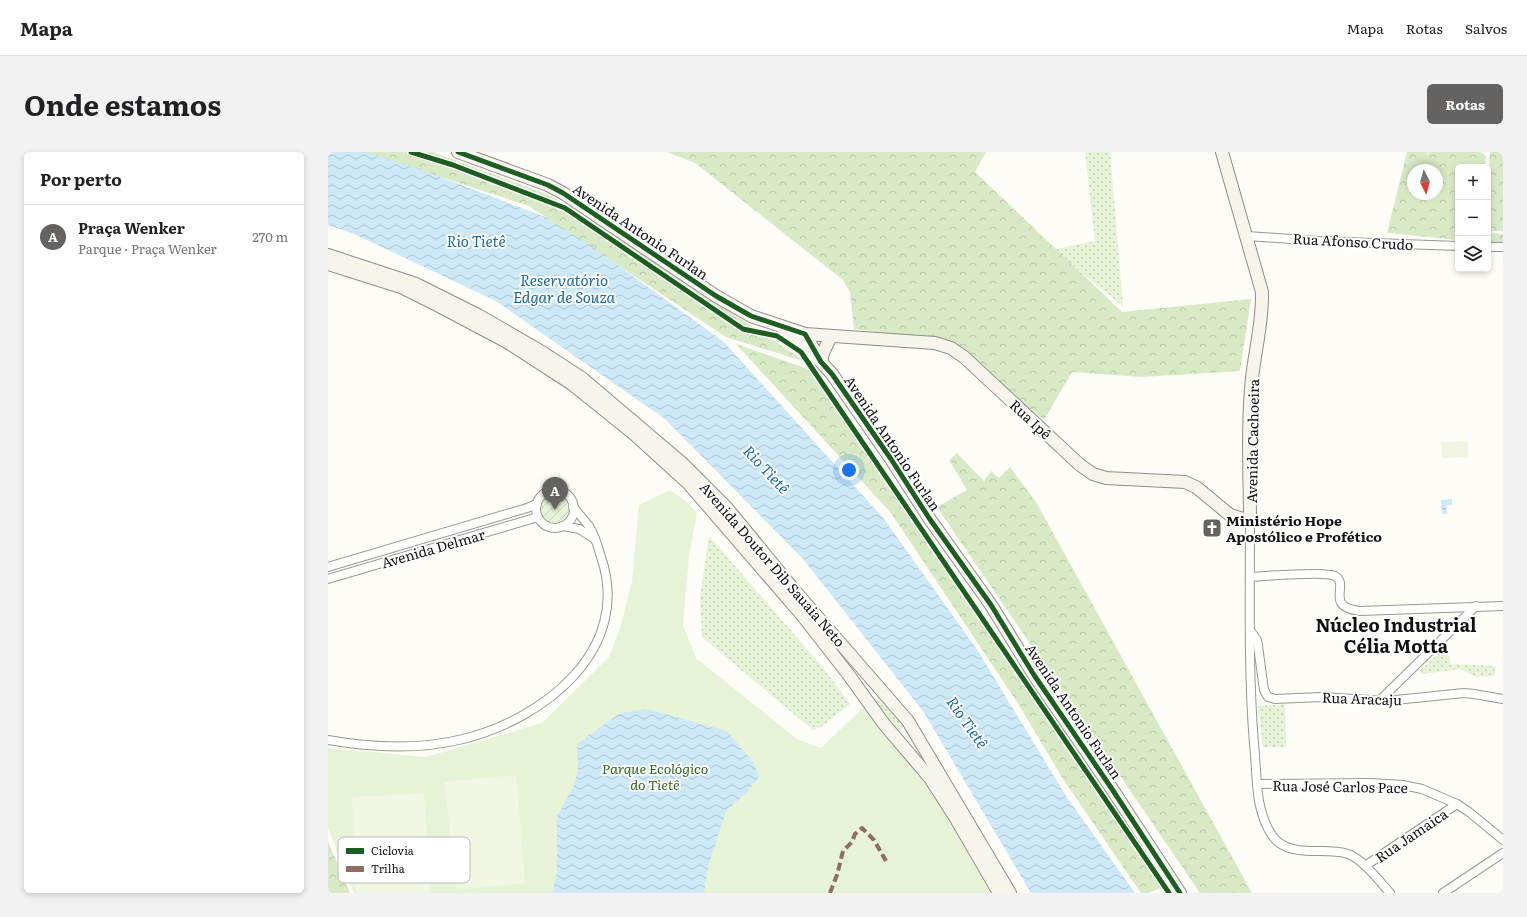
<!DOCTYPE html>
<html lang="pt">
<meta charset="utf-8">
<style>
:root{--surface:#fff;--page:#f2f2f2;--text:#202124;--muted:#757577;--line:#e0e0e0;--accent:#646362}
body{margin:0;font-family:Literata,serif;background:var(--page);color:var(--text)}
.controls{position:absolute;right:12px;top:12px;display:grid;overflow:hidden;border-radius:6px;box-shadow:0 2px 6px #0003}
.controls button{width:36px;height:36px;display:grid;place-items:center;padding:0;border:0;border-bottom:1px solid var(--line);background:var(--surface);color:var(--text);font:20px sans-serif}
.compass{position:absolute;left:1079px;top:12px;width:36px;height:36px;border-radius:50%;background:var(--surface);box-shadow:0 2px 6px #0003;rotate:174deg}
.you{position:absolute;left:521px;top:318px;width:14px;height:14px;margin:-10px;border:3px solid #fff;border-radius:50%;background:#1a73e8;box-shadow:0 0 0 6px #1a73e833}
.badge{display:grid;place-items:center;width:26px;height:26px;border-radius:50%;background:var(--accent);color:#fff;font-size:13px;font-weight:700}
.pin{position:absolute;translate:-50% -33px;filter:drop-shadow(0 1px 2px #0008)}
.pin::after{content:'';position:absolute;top:21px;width:14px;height:12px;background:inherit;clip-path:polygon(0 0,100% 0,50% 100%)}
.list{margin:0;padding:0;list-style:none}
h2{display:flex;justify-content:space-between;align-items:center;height:52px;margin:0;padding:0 16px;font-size:17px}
h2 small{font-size:13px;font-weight:400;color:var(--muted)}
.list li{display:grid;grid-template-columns:26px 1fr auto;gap:12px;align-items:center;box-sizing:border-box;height:64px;padding:0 16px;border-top:1px solid var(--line)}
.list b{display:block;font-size:15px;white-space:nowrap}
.list p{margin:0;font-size:13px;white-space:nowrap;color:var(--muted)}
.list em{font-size:13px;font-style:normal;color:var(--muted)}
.icon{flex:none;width:22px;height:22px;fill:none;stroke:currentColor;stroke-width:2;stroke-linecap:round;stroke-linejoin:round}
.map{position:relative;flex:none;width:1175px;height:741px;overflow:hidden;border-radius:6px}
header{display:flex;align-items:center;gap:24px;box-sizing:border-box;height:56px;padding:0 20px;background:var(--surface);border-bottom:1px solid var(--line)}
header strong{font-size:19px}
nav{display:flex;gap:22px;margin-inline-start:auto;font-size:14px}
.intro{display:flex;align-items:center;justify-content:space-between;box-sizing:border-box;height:96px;padding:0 24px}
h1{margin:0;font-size:28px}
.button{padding:10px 18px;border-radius:6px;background:var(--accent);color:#fff;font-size:14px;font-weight:700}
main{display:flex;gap:24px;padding:0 24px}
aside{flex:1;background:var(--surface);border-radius:6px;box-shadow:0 2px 6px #0003}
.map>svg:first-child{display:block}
.grass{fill:url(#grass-dots)}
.forest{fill:url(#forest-crowns);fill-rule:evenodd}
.park{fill:#e7f3d7}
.garden{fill:url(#garden-furrows)}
.pitch{fill:#f0f6e1}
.water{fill:url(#water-waves)}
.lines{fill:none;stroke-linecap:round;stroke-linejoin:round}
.street-casing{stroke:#979795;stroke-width:10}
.secondary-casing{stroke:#8e8d8b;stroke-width:14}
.street{stroke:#fffffe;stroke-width:8}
.secondary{stroke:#f6f4eb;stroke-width:12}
.quiet{stroke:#8d6e63;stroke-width:4;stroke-dasharray:8 4;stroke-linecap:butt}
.cycleway-casing{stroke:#fff;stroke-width:8}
.cycleway{stroke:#1b5e20;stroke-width:5}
.labels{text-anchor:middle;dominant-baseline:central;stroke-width:4;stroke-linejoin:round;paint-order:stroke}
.street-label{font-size:14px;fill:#111;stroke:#fff}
.poi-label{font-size:14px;font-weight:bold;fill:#111;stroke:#fff;text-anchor:start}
.park-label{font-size:14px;font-style:italic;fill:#2f6b1f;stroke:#fff}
.water-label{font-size:15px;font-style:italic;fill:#1768a6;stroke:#fff}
.district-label{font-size:18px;font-weight:bold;fill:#111;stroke:#fff}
.key{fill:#fff;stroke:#b8b8b8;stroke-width:1}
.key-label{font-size:11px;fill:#111}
</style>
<header>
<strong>Mapa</strong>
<nav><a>Mapa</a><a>Rotas</a><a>Salvos</a></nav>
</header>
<div class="intro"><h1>Onde estamos</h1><a class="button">Rotas</a></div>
<main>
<aside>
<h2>Por perto<small></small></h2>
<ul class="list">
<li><span class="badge">A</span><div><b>Praça Wenker</b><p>Parque · Praça Wenker</p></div><em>270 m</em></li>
</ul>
</aside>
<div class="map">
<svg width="1175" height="741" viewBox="0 0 1175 741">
<defs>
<pattern id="grass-dots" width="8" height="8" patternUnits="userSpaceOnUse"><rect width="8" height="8" fill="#e7f3d7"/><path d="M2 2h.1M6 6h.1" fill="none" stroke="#c5cfb8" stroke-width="1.8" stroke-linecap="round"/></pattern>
<pattern id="forest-crowns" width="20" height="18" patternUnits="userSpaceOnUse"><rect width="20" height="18" fill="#d8eac5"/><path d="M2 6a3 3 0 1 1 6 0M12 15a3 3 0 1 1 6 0" fill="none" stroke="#b8c8a8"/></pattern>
<pattern id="garden-furrows" width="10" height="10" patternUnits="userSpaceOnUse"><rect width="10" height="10" fill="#e7f3d7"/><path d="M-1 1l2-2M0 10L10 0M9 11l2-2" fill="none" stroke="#c5cfb8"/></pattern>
<pattern id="water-waves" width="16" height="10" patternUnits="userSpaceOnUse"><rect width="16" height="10" fill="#cde8f7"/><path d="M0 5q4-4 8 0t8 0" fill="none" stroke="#afc6d3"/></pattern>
</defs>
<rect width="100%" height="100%" fill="#fdfcf7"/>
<!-- grass -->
<g class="grass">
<polygon points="757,0 782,0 795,154 725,98 767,89"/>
<polygon points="381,384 498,519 522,552 493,575 485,578 374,485 372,445"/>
<polygon points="1118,495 1123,512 1168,514 1166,524 1148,525 1133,517 1095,522 1091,519"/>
<path d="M549 544C559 552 568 563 575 574L573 579 567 577 547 548V545Z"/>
<polygon points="957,552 958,595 935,595 930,554"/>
</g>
<!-- forest -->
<g class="forest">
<polygon points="36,0 105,0 221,43 257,64 478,210 398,185 201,54"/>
<polygon points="339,0 658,0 647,20 794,160 923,147 912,219 814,225 744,220 716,268 620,189 526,177 522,140 515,128 367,11"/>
<path d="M1079 0H1100L1099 4 1101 0H1152L1158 4 1157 15H1130V88L1059 81ZM1085 18H1109V42H1085Z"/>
<polygon points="1162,0 1175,0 1175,79 1160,79 1160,23"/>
<polygon points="1160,81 1175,82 1175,93 1160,91"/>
<polygon points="408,192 483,218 839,734 820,741 813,741 735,627 691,553 563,361"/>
<polygon points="629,301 656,329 663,319 671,326 682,315 708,350 924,741 872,741 609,355 639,338 621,308"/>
<polygon points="0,690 22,741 0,741"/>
</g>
<!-- park -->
<polygon class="park" points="342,338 359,350 369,361 361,404 355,473 368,506 469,587 493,596 538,553 598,628 662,741 26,741 0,676 0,596 98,605 214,571 281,505 293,473 304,429 311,353"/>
<!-- garden -->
<circle class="garden" cx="227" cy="356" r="16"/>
<!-- pitch -->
<g class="pitch">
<polygon points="1140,289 1140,305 1114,306 1113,290"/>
<polygon points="188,623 197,731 129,738 116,630"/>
<polygon points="96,641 103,740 92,741 28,741 24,645"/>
</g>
<!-- water -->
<g class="water">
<polygon points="0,0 37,0 89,16 217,65 262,93 396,190 556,367 650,499 738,644 807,741 703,741 595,559 475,407 337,267 168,149 26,82 0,73"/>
<polygon points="1124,347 1124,353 1118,353 1119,362 1114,362 1113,348"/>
<polygon points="319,557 399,579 425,610 431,625 418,641 398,659 380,715 376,741 224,741 229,721 229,664 245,636 250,618 249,592 292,561"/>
</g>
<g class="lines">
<!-- street casing -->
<g class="street-casing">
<g id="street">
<polyline points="919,84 991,89 1130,94"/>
<polyline points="1160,95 1175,95"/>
<circle cx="227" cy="357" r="19"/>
<path d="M922 369C922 443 920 518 926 592 928 611 928 631 931 649 934 664 939 680 950 690 969 705 999 695 1020 702 1036 708 1051 729 1062 741"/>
<polyline points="235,374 251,377 267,387"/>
<polyline points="0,415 199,356 209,352"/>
<path d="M923 425C936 424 998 419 1007 424 1022 433 996 454 1031 459L1175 454"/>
<polyline points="0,427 210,365"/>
<polyline points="922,478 929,488 930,494 936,538 940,545 947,547 993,545 1058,549 1136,541 1146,542 1175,547"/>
<polyline points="1051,549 1148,454"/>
<path d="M0 588C45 596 91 598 135 587 216 567 305 497 273 405 270 394 267 384 261 374 256 368 251 362 245 355"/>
<polyline points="929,632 1043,631 1075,633 1094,637 1129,652 1141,660 1175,688"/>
<polyline points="1037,714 1129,652"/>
<polyline points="1115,741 1175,701"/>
</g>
</g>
<!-- secondary casing -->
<g class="secondary-casing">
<g id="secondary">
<path d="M130 0 220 33 235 41 388 144 423 164 477 182 607 191 623 196 636 205 752 313 765 322 778 326 857 330 868 335 902 363 922 369C922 325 919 281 923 237 925 205 935 173 934 140L894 0"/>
<polyline points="0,103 88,132 150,163 214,200 254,226 354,311 399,356 467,439 580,569 682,741"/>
<polyline points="0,112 73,135 111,154 179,190 244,232 305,281 360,331 474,463 520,522 556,572 602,626 627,665 671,741"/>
<polyline points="455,178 487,207"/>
<polyline points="477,182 493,210 504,222 563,307 601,366 663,453 706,523 784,637 852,741"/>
<polyline points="493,210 495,201 503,184"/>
</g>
</g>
<!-- street -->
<use href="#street" class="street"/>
<!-- secondary -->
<use href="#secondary" class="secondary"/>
<!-- quiet -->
<polyline class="quiet" points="502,741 509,723 515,699 524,690 527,682 534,676 546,688 558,709"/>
<!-- cycleway casing -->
<g class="cycleway-casing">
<g id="cycleway">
<polyline points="83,0 125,13 237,56 415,177 449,184 473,200 841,741"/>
<polyline points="130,0 220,33 235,41 388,144 423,164 477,182 493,210 504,222 563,307 601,366 663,453 706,523 784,637 852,741"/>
</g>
</g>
<!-- cycleway -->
<use href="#cycleway" class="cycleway"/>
</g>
<!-- icons -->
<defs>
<g id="church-square" transform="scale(1)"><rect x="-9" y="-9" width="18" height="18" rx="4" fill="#646362" stroke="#fff"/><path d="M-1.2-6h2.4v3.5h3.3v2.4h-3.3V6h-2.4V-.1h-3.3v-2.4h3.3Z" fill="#fff"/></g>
</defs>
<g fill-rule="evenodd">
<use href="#church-square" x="884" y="376"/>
</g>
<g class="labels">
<!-- street labels -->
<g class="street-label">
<text transform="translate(313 79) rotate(34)">Avenida Antonio Furlan</text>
<text transform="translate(1025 89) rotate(3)">Rua Afonso Crudo</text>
<text transform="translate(703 267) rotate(43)">Rua Ipê</text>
<text transform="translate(924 289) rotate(-89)">Avenida Cachoeira</text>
<text transform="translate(565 291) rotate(56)">Avenida Antonio Furlan</text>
<text transform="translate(105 396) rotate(-16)">Avenida Delmar</text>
<text transform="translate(445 412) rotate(49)">Avenida Doutor Dib Sauaia Neto</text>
<text transform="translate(1034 546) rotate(2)">Rua Aracaju</text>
<text transform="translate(746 559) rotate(56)">Avenida Antonio Furlan</text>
<text transform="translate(1012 634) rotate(1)">Rua José Carlos Pace</text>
<text transform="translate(1083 683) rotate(-34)">Rua Jamaica</text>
</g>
<!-- poi labels -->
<g class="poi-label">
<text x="898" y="368">Ministério Hope<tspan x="898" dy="16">Apostólico e Profético</tspan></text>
</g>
<!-- park labels -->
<g class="park-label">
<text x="327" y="616">Parque Ecológico<tspan x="327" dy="16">do Tietê</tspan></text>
</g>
<!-- water labels -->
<g class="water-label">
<text x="148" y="88">Rio Tietê</text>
<text x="236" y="127">Reservatório<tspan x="236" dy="17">Edgar de Souza</tspan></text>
<text transform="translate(439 317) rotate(47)">Rio Tietê</text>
<text transform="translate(640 570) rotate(55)">Rio Tietê</text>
</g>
<!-- district labels -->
<g class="district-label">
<text x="1068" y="472">Núcleo Industrial<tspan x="1068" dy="21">Célia Motta</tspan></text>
</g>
</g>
<!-- legend -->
<rect x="10" y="685" width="132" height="46" rx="6" class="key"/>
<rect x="18" y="696" width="18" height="6" fill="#1b5e20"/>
<rect x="18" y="714" width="18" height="6" fill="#8d6e63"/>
<g class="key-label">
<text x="43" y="703">Ciclovia</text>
<text x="43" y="721">Trilha</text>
</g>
</svg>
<div class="controls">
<button>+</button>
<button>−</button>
<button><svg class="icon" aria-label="layers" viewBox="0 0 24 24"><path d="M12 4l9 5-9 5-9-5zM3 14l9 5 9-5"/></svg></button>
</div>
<svg class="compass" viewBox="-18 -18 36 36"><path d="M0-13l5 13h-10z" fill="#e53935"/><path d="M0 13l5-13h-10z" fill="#757577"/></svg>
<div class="you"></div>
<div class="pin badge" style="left:227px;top:358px">A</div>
</div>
</main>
